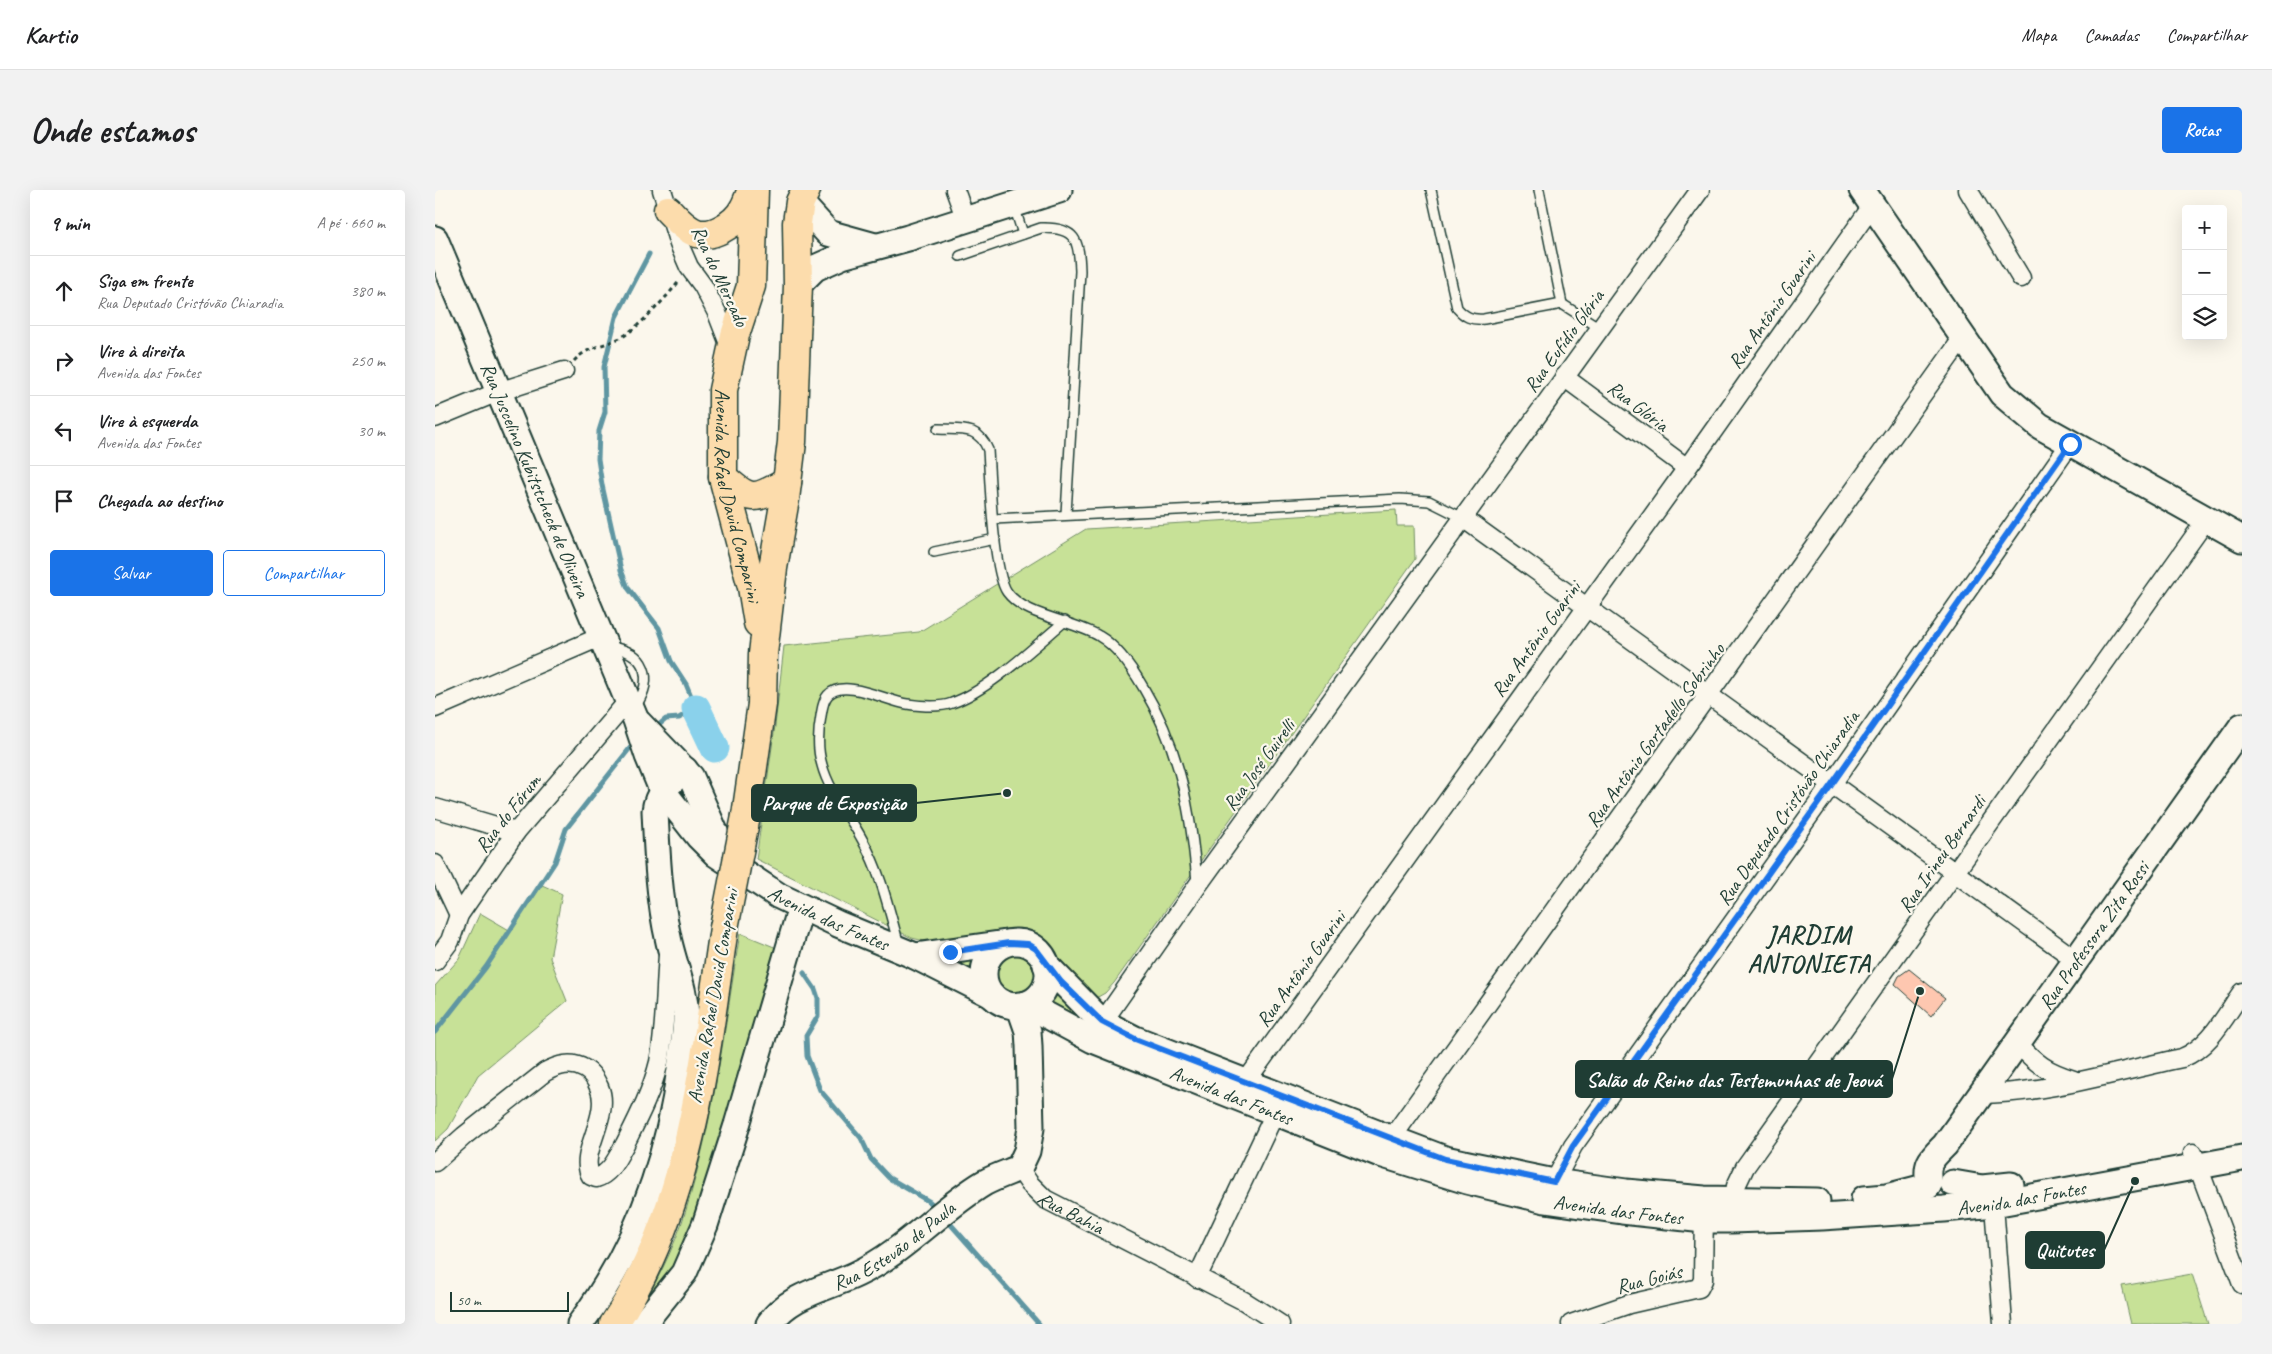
<!DOCTYPE html>
<html lang="pt">
<meta charset="utf-8">
<style>
:root{--surface:#fff;--page:#f2f2f2;--text:#202124;--muted:#757577;--line:#e0e0e0;--accent:#1a73e8}
body{margin:0;font-family:Caveat,sans-serif;background:var(--page);color:var(--text)}
.controls{position:absolute;right:15px;top:15px;display:grid;overflow:hidden;border-radius:5px;box-shadow:0 5px 20px #0002}
.controls button{width:45px;height:45px;display:grid;place-items:center;padding:0;border:0;border-bottom:1px solid var(--line);background:var(--surface);color:var(--text);font:25px sans-serif}
.scale{position:absolute;left:15px;bottom:12px;width:119px;box-sizing:border-box;padding-left:5px;border:2px solid #1f3d34;border-top:0;font-size:14px;line-height:18px;white-space:nowrap;color:#1f3d34;-webkit-text-stroke:4px #fbf7ec;paint-order:stroke}
.stop{position:absolute;width:15px;height:15px;margin:-11px;border:4px solid #1a73e8;border-radius:50%;background:#fff}
.stop.end{background:#1a73e8;border-color:#fff;box-shadow:0 1px 5px #0008}
.list{margin:0;padding:0;list-style:none}
h2{display:flex;justify-content:space-between;align-items:center;height:65px;margin:0;padding:0 20px;font-size:21px}
h2 small{font-size:16px;font-weight:400;color:var(--muted)}
.list li{display:grid;grid-template-columns:32px 1fr auto;gap:15px;align-items:center;box-sizing:border-box;height:70px;padding:0 20px;border-top:1px solid var(--line)}
.list b{display:block;font-size:19px;white-space:nowrap}
.list p{margin:0;font-size:16px;white-space:nowrap;color:var(--muted)}
.list em{font-size:16px;font-style:normal;color:var(--muted)}
.actions{display:flex;gap:10px;padding:15px 20px}
.actions a{flex:1;padding:11px 0;border:1px solid var(--accent);border-radius:5px;text-align:center;font-size:18px;color:var(--accent)}
.actions .main{background:var(--accent);color:#fff}
.icon{flex:none;width:28px;height:28px;fill:none;stroke:currentColor;stroke-width:2;stroke-linecap:round;stroke-linejoin:round}
.map{position:relative;flex:none;width:1807px;height:1134px;overflow:hidden;border-radius:5px}
header{display:flex;align-items:center;gap:30px;box-sizing:border-box;height:70px;padding:0 25px;background:var(--surface);border-bottom:1px solid var(--line)}
header strong{font-size:24px}
nav{display:flex;gap:28px;margin-inline-start:auto;font-size:18px}
.intro{display:flex;align-items:center;justify-content:space-between;box-sizing:border-box;height:120px;padding:0 30px}
h1{margin:0;font-size:35px}
.button{padding:12px 22px;border-radius:5px;background:var(--accent);color:#fff;font-size:18px;font-weight:700}
main{display:flex;gap:30px;padding:0 30px}
aside{flex:1;background:var(--surface);border-radius:5px;box-shadow:0 5px 20px #0002}
.map>svg:first-child{display:block}
.green{fill:#c7e197;stroke:#738f66}
.lines{fill:none;stroke-linecap:round;stroke-linejoin:round}
.stream{stroke:#5f96a2;stroke-width:5}
.river{stroke:#8ad1eb;stroke-width:29}
.building{fill:#fec7b0;stroke:#1f3d34}
.lane-casing{stroke:#1f3d34;stroke-width:12}
.street-casing{stroke:#1f3d34;stroke-width:21}
.secondary-casing{stroke:#1f3d34;stroke-width:29}
.primary-casing{stroke:#1f3d34;stroke-width:31}
.path{stroke:#1f3d34;stroke-width:3;stroke-dasharray:4 4;stroke-linecap:butt}
.lane{stroke:#fbf7ec;stroke-width:9}
.street{stroke:#fbf7ec;stroke-width:18}
.secondary{stroke:#fbf7ec;stroke-width:25}
.primary{stroke:#fcdcac;stroke-width:28}
.primary-bridge-casing{stroke:#1f3d34;stroke-width:31;stroke-linecap:butt}
.primary-bridge{stroke:#fcdcac;stroke-width:28}
.route{stroke:#1a73e8;stroke-width:6}
.labels{text-anchor:middle;dominant-baseline:central;stroke-width:4.5;stroke-linejoin:round;paint-order:stroke}
.street-label{font-size:20px;fill:#1f3d34;stroke:#fbf7ec}
.district-label{font-size:25px;font-weight:bold;letter-spacing:1px;fill:#1f3d34;stroke:#fbf7ec}
.leader{fill:none;stroke:#1f3d34;stroke-width:2}
.callout-dot{fill:#1f3d34;stroke:#fbf7ec;stroke-width:2}
.callout{fill:#1f3d34;stroke:#1f3d34;stroke-width:2}
.callout-label{font-size:21px;text-anchor:middle;font-weight:bold;fill:#fff}
</style>
<header>
<strong>Kartio</strong>
<nav><a>Mapa</a><a>Camadas</a><a>Compartilhar</a></nav>
</header>
<div class="intro"><h1>Onde estamos</h1><a class="button">Rotas</a></div>
<main>
<aside>
<h2>9 min<small>A pé · 660 m</small></h2>
<ul class="list">
<li><svg class="icon" aria-label="ahead" viewBox="0 0 24 24"><path d="M12 20V5M6 11l6-6 6 6"/></svg><div><b>Siga em frente</b><p>Rua Deputado Cristóvão Chiaradia</p></div><em>380 m</em></li>
<li><svg class="icon" aria-label="right" viewBox="0 0 24 24"><path d="M7 20v-9h11M14 6l5 5-5 5"/></svg><div><b>Vire à direita</b><p>Avenida das Fontes</p></div><em>250 m</em></li>
<li><svg class="icon" aria-label="left" viewBox="0 0 24 24"><path d="M17 20v-9H6M10 6l-5 5 5 5"/></svg><div><b>Vire à esquerda</b><p>Avenida das Fontes</p></div><em>30 m</em></li>
<li><svg class="icon" aria-label="arrive" viewBox="0 0 24 24"><path d="M6 21V4h12l-3 4 3 4H6"/></svg><div><b>Chegada ao destino</b></div></li>
</ul>
<div class="actions"><a class="main">Salvar</a><a>Compartilhar</a></div>
</aside>
<div class="map">
<svg width="1807" height="1134" viewBox="0 0 1807 1134">
<rect width="100%" height="100%" fill="#fbf7ec"/>
<filter id="ink" filterUnits="userSpaceOnUse"><feTurbulence type="fractalNoise" baseFrequency=".02" numOctaves="2"/><feDisplacementMap in="SourceGraphic" scale="10" xChannelSelector="R" yChannelSelector="G"/><feConvolveMatrix kernelMatrix="1 2 1 2 8 2 1 2 1" color-interpolation-filters="sRGB"/></filter>
<g filter="url(#ink)">
<!-- green -->
<g class="green">
<polygon points="961,320 962,336 979,336 980,369 679,793 670,803 661,808 644,798 621,763 592,743 572,740 511,751 493,752 477,748 321,669 340,536 349,456 484,442 651,339"/>
<polygon points="107,695 127,704 115,768 132,811 43,885 13,939 0,951 0,796 24,769 45,723 76,741"/>
<path d="M305 743 349 761 254 1061 198 1134C218 1098 239 1060 251 1020 279 930 290 836 305 743Z"/>
<circle cx="581" cy="784" r="20"/>
<polygon points="547,764 541,779 541,789 495,769"/>
<polygon points="620,798 643,829 608,816"/>
<polygon points="1757,1084 1773,1134 1696,1134 1687,1096"/>
</g>
<g class="lines">
<!-- stream -->
<g class="stream">
<polyline points="214,64 181,127 169,177 170,222 164,241 163,269 167,295 186,380 193,398 224,438 236,471 251,494 261,518 244,528 231,529 219,539"/>
<polyline points="369,783 380,799 383,808 383,826 371,846 372,866 385,900 426,948 436,969 454,988 495,1012 502,1019"/>
<polyline points="0,842 51,777 120,672 131,639 195,558"/>
<polyline points="511,1029 604,1134"/>
</g>
<!-- river -->
<polyline class="river" points="261,518 280,558"/>
</g>
<!-- building -->
<polygon class="building" points="1474,779 1510,808 1496,826 1460,794 1464,786"/>
<g class="lines">
<!-- lane casing -->
<g class="lane-casing">
<g id="lane">
<path d="M996 0 1022 118C1030 127 1036 130 1049 129L1127 114 1165 138"/>
<polyline points="1104,0 1127,114"/>
<polyline points="579,16 588,44"/>
<path d="M525 66 606 38C641 37 644 50 645 81L631 324"/>
<path d="M503 239C526 240 543 235 553 260 555 289 558 382 572 402 590 427 638 430 664 446 683 457 697 478 708 497 745 559 756 621 762 692"/>
<polyline points="559,329 965,309 994,311 1028,328"/>
<polyline points="499,362 560,349"/>
<path d="M174 457C211 461 220 488 200 517"/>
<path d="M464 755C454 720 446 683 428 651 415 626 394 602 387 575 382 559 383 542 386 526 387 520 388 510 393 505 409 488 452 511 472 514 486 516 504 518 517 513 553 501 600 456 630 431"/>
</g>
</g>
<!-- street casing -->
<g class="street-casing">
<g id="street">
<polyline points="227,0 244,54 254,77 268,96 282,123 296,159"/>
<polyline points="520,0 531,30"/>
<polyline points="1533,0 1586,88"/>
<polyline points="1129,187 1252,278"/>
<polyline points="0,228 63,202 129,181"/>
<polyline points="1028,328 1641,770"/>
<polyline points="0,518 165,447"/>
<polyline points="0,618 81,642"/>
<polyline points="0,674 24,725"/>
<polyline points="0,771 15,751 24,725 81,642 193,511"/>
<polyline points="662,840 763,695 1265,0"/>
<path d="M1581 852C1602 874 1610 881 1639 890"/>
<polyline points="804,901 1252,278 1437,16"/>
<path d="M1545 904C1613 903 1680 882 1747 868 1775 857 1790 826 1807 802"/>
<polyline points="951,956 1527,149"/>
<polyline points="1758,963 1807,1094"/>
<path d="M0 972 29 946 110 882C123 875 136 871 150 879 157 883 161 890 164 897 177 926 142 964 156 986L161 988C176 984 183 966 190 954 203 928 217 901 224 872 231 837 230 800 233 765"/>
<path id="s1" d="M584 978 594 993 610 1009 809 1111 845 1134"/>
<polyline points="1114,1002 1138,956 1397,594 1635,254"/>
<polyline points="1558,1002 1568,1134"/>
<polyline points="1297,1020 1301,996 1310,977 1771,330"/>
<polyline points="762,1088 840,923"/>
<polyline points="1136,1134 1194,1114 1264,1098 1268,1090 1269,1018"/>
</g>
</g>
<!-- secondary casing -->
<g class="secondary-casing">
<g id="secondary">
<polyline points="1427,0 1567,204 1605,236 1807,349"/>
<polyline points="365,12 393,43 440,56"/>
<path id="s2" d="M0 49 201 530 213 566 227 600 264 647 281 664 344 706 403 734 480 766 557 805"/>
<polyline points="363,95 380,78 407,66 473,48 624,0"/>
<polyline points="204,533 256,587 291,667"/>
<circle cx="581" cy="784" r="32"/>
<polyline points="480,766 571,753"/>
<polyline points="611,775 667,832 700,849 957,949 1010,969 1033,974 1119,992 1191,1002 1269,1009 1382,1011"/>
<path id="s3" d="M591 814 658 850 945 964 1032 991 1110 1010 1187 1021 1269 1030H1296L1387 1027 1509 1019 1559 1014 1807 968"/>
<polyline points="1518,993 1547,998 1576,995"/>
<path id="s4" d="M1494 994C1490 973 1496 969 1510 955L1807 536"/>
<polyline points="1429,1009 1451,1007 1493,996"/>
<path d="M145 1134C201 1058 233 973 245 879 247 862 251 844 251 826 250 800 240 778 234 752 224 709 222 665 220 621 222 601 236 592 250 580"/>
<polyline points="208,1134 249,1083 270,1035 302,935 366,717"/>
<path id="s5" d="M334 1134C355 1104 391 1099 422 1084 469 1062 504 1020 549 993 560 987 572 983 584 978L592 961 596 938 594 856 593 841 584 815"/>
</g>
</g>
<!-- primary casing -->
<g class="primary-casing">
<g id="primary">
<path id="s6" d="M319 0 316 96 300 145 288 200V287L317 397 323 433"/>
<path d="M233 20C241 28 247 36 257 41 274 51 301 34 309 18 312 13 314 6 317 0"/>
<path d="M288 287C316 313 320 310 352 292"/>
<polyline points="311,626 327,514 328,464 338,378 350,309 357,252 363,95 362,33 365,12 371,0"/>
<path d="M179 1134C256 1018 269 872 289 738"/>
</g>
</g>
<!-- path -->
<path class="path" d="M139 171C153 156 170 156 187 147 204 137 233 106 245 90"/>
<!-- lane -->
<use href="#lane" class="lane"/>
<!-- street -->
<use href="#street" class="street"/>
<!-- secondary -->
<use href="#secondary" class="secondary"/>
<!-- primary -->
<use href="#primary" class="primary"/>
<!-- primary-bridge casing -->
<g class="primary-bridge-casing">
<polyline id="primary-bridge" points="289,738 311,626"/>
</g>
<!-- primary-bridge -->
<use href="#primary-bridge" class="primary-bridge"/>
</g>
</g>
<g class="lines" filter="url(#ink)">
<!-- route -->
<polyline class="route" points="515,762 574,753 593,754 601,759 626,792 667,832 700,849 1010,969 1119,992 1138,956 1397,594 1635,254"/>
</g>
<g class="labels">
<!-- street labels -->
<g class="street-label">
<text transform="translate(285 86) rotate(65)">Rua do Mercado</text>
<text transform="translate(1337 120) rotate(-55)">Rua Antônio Guarini</text>
<text transform="translate(1129 151) rotate(-54)">Rua Eufídio Glória</text>
<text transform="translate(1203 216) rotate(37)">Rua Glória</text>
<text stroke="none"><textPath href="#s2" startOffset="261">Rua Juscelino Kubitstcheck de Oliveira</textPath></text>
<text stroke="none"><textPath href="#s6" startOffset="311">Avenida Rafael David Comparini</textPath></text>
<text transform="translate(1101 449) rotate(-54)">Rua Antônio Guarini</text>
<text transform="translate(1220 545) rotate(-54)">Rua Antônio Gortadello Sobrinho</text>
<text transform="translate(824 575) rotate(-54)">Rua José Guirelli</text>
<text transform="translate(1353 618) rotate(-55)">Rua Deputado Cristóvão Chiaradia</text>
<text transform="translate(73 623) rotate(-52)">Rua do Fórum</text>
<text transform="translate(1507 664) rotate(-55)">Rua Irineu Bernardi</text>
<text stroke="none"><textPath href="#s2" startOffset="810">Avenida das Fontes</textPath></text>
<text stroke="none"><textPath href="#s4" startOffset="302">Rua Professora Zita Rossi</textPath></text>
<text transform="translate(866 779) rotate(-54)">Rua Antônio Guarini</text>
<text transform="translate(278 806) rotate(-80)">Avenida Rafael David Comparini</text>
<text stroke="none"><textPath href="#s3" startOffset="225">Avenida das Fontes</textPath></text>
<text stroke="none"><textPath href="#s3" startOffset="1035">Avenida das Fontes</textPath></text>
<text stroke="none"><textPath href="#s3" startOffset="630">Avenida das Fontes</textPath></text>
<text stroke="none"><textPath href="#s1" startOffset="70">Rua Bahia</textPath></text>
<text stroke="none"><textPath href="#s5" startOffset="149">Rua Estevão de Paula</textPath></text>
<text transform="translate(1214 1089) rotate(-14)">Rua Goiás</text>
</g>
<!-- district labels -->
<g class="district-label">
<text x="1374" y="745">JARDIM<tspan x="1374" dy="29">ANTONIETA</tspan></text>
</g>
</g>
<!-- callouts -->
<path class="leader" d="M572 603L481 613M1485 801L1457 889M1700 991L1669 1060"/>
<g class="callout-dot">
<circle cx="572" cy="603" r="5"/>
<circle cx="1485" cy="801" r="5"/>
<circle cx="1700" cy="991" r="5"/>
</g>
<g class="callout">
<rect x="317" y="595" width="164" height="36" rx="5"/>
<rect x="1141" y="871" width="316" height="36" rx="5"/>
<rect x="1591" y="1042" width="78" height="36" rx="5"/>
</g>
<g class="callout-label">
<text x="399" y="620">Parque de Exposição</text>
<text x="1299" y="897">Salão do Reino das Testemunhas de Jeová</text>
<text x="1630" y="1067">Quitutes</text>
</g>
</svg>
<div class="controls">
<button>+</button>
<button>−</button>
<button><svg class="icon" aria-label="layers" viewBox="0 0 24 24"><path d="M12 4l9 5-9 5-9-5zM3 14l9 5 9-5"/></svg></button>
</div>
<div class="scale">50 m</div>
<div class="stop" style="left:1635px;top:254px"></div>
<div class="stop end" style="left:515px;top:762px"></div>
</div>
</main>
